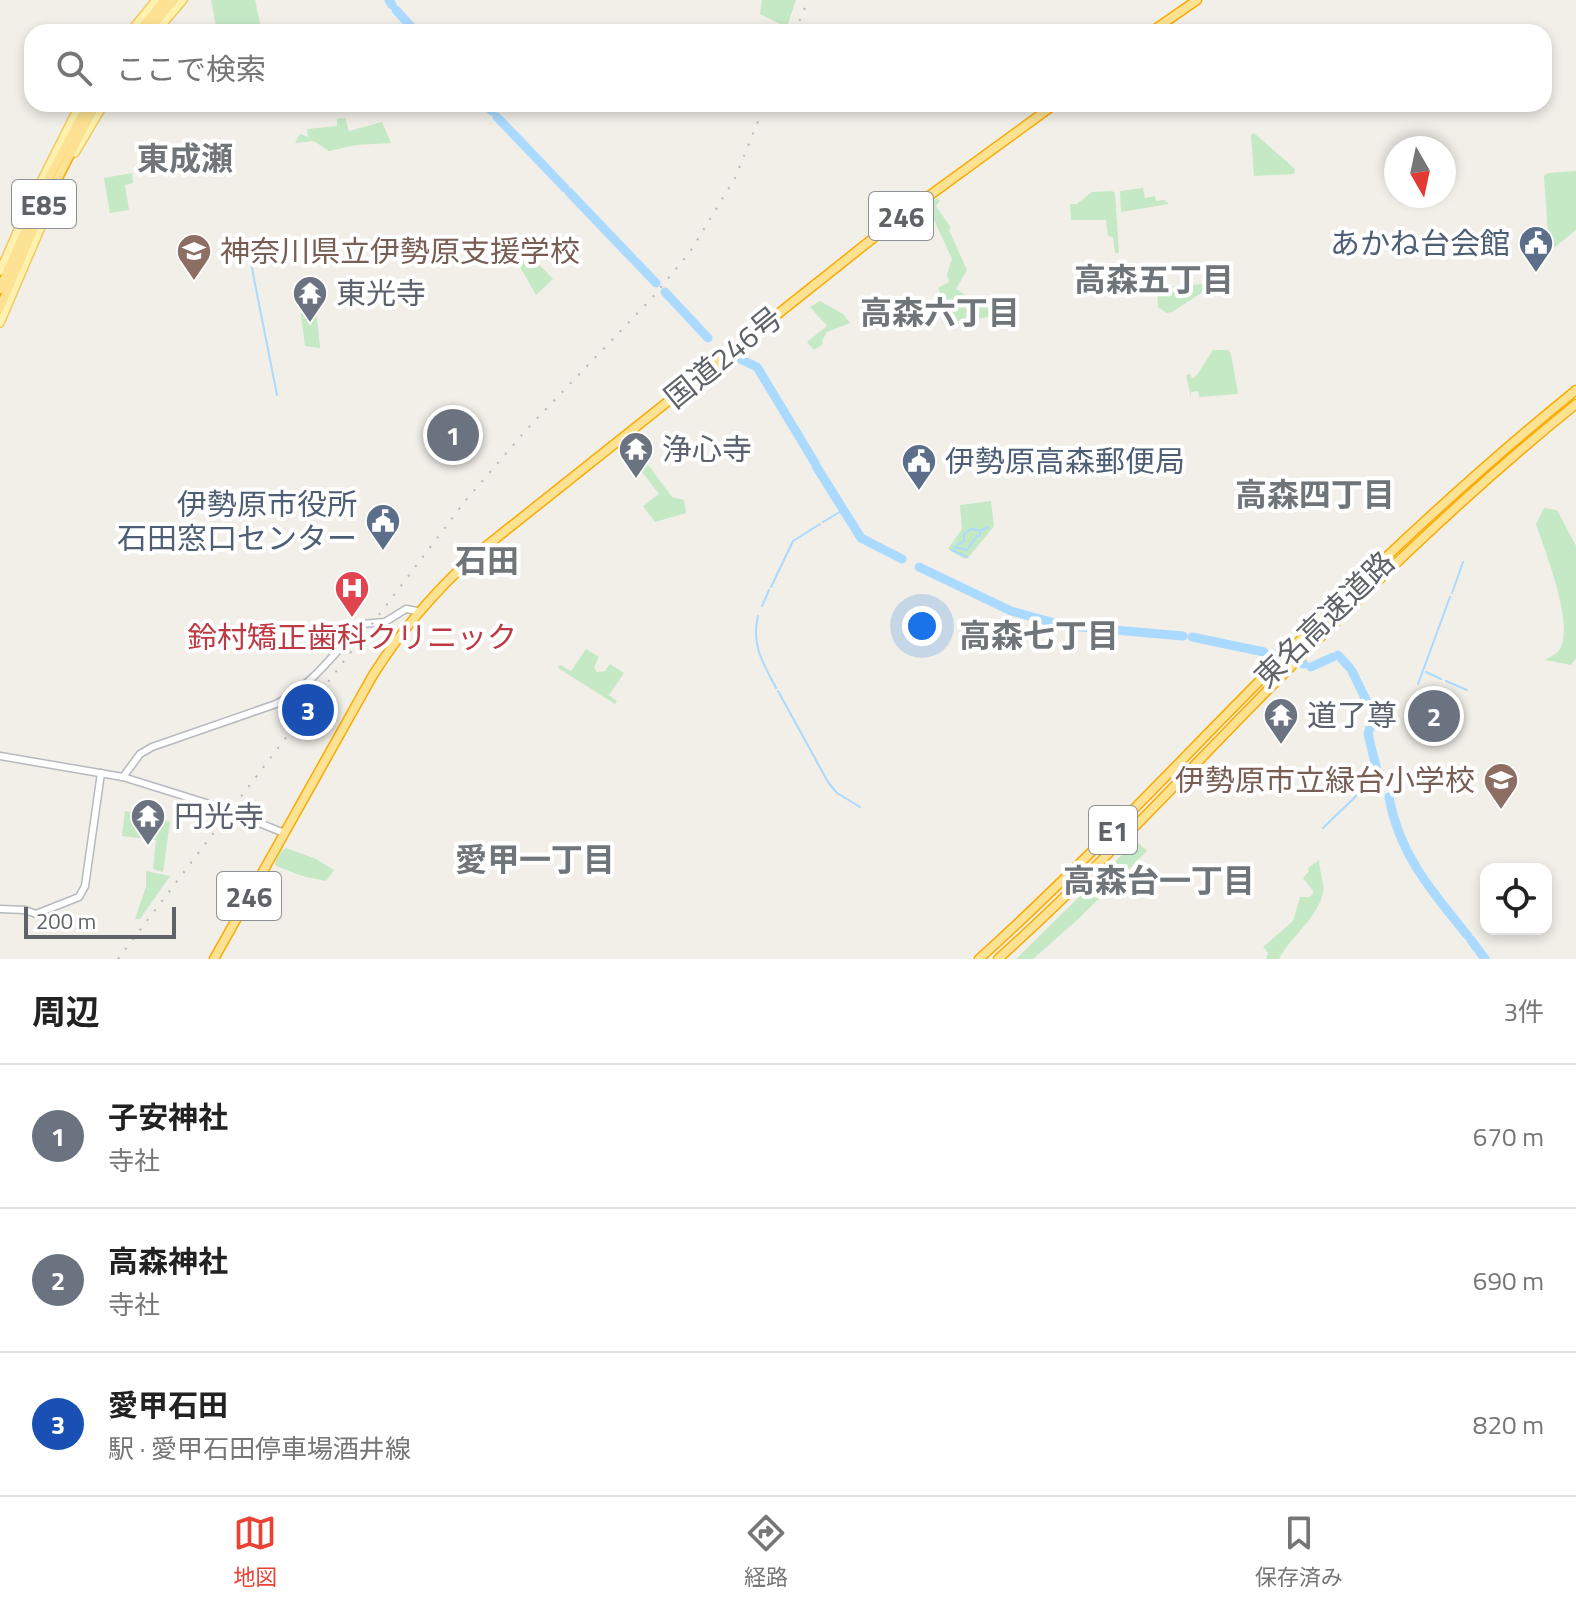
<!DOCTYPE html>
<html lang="ja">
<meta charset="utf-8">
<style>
:root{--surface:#fff;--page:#f2f2f2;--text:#222;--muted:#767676;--line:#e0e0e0;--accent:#ea4335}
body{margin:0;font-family:"Titillium Web","Noto Sans JP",sans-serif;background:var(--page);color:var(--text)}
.controls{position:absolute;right:24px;bottom:24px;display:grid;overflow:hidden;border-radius:16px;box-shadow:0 4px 12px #0003}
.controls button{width:72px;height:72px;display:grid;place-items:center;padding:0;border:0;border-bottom:2px solid var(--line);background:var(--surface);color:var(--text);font:40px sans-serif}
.compass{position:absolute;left:1384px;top:136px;width:72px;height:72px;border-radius:50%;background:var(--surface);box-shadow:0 4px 12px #0003;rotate:171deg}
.scale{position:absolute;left:24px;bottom:20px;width:152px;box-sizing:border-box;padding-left:8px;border:4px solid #5f6368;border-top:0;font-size:22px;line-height:28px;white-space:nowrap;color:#5f6368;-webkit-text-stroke:6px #fff;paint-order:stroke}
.you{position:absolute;left:922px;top:626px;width:28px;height:28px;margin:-20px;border:6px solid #fff;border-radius:50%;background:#1a73e8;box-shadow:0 0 0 12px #1a73e833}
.badge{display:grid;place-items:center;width:52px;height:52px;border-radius:50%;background:var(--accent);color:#fff;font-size:26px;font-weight:700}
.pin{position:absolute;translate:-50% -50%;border:4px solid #fff;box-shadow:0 2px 8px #0006}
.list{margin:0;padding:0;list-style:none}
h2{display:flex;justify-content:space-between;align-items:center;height:104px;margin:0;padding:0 32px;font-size:34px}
h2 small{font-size:26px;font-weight:400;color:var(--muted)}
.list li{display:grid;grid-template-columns:52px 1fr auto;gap:24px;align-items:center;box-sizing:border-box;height:144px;padding:0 32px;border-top:2px solid var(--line)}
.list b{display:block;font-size:30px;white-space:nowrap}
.list p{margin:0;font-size:26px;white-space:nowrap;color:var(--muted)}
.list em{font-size:26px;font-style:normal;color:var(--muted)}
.icon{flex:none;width:44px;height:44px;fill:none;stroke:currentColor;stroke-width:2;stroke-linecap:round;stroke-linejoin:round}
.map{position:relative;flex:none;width:1576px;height:959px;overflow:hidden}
.search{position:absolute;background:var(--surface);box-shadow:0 4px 12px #0003;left:24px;right:24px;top:24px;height:88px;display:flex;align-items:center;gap:20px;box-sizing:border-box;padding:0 28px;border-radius:24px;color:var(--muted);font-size:30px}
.sheet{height:536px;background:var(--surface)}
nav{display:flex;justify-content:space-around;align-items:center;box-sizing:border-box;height:112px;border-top:2px solid var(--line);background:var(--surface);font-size:22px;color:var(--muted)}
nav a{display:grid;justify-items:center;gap:4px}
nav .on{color:var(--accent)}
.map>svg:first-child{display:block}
.green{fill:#c5e8c5}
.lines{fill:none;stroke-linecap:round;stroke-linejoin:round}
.stream{stroke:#aadaff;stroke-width:2}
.river{stroke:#aadaff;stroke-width:9}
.secondary-casing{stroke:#b6babf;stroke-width:9}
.primary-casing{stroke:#f2c960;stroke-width:10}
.highway-casing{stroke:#f9ab00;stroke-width:11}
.secondary{stroke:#fff;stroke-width:6}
.primary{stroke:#fff2af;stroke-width:7}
.highway{stroke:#fde293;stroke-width:8}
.rail{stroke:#b6b7b8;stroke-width:2;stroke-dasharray:2 10;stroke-linecap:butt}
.secondary-bridge-casing{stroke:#b6babf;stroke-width:9;stroke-linecap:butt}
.secondary-bridge{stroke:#fff;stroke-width:6}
.labels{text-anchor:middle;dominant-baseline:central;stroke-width:8;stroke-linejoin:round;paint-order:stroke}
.shield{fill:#fff;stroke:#8f9295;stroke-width:2}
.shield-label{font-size:28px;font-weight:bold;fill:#5f6368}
.service-label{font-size:30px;fill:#4e5e75;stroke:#fff;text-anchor:end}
.education-label{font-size:30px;fill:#785e54;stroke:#fff;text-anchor:start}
.worship-label{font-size:30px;fill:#5b616d;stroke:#fff;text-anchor:start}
.street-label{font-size:30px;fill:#5f6368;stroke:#fff}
.health-label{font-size:30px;fill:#be3a42;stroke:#fff}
.neighbourhood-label{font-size:32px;font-weight:bold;fill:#70757a;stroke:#fff}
</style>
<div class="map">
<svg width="1576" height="959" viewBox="0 0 1576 959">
<rect width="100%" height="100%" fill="#f1efe8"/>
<!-- green -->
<g class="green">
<polygon points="211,0 255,0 262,32 217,32"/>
<polygon points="762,0 796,0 785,32 778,32 780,24 760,14"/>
<polygon points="345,118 349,131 382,122 391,143 356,145 329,151 314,141 295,143 300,134 308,137 307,129 337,126 337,119"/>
<polygon points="1254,133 1295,169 1294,174 1254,176 1251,135"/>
<polygon points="1576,171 1576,230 1555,247 1549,248 1544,176 1548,173"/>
<polygon points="132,173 133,183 125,185 129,210 110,213 104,178"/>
<polygon points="1143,188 1145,198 1155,196 1156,201 1164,200 1169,204 1121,212 1120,191"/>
<polygon points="1112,191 1115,193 1119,253 1115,253 1113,237 1108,236 1106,220 1071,220 1070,204 1077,204 1092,192"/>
<polygon points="937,198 940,201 936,206 951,228 949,230 967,270 956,289 980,305 1003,313 1002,315 975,319 972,322 953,323 938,288 949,282 947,274 952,259 928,207"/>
<polygon points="518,243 553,279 536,295 511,251"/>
<polygon points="1205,284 1206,290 1172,312 1167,313 1158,307 1157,287"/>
<polygon points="315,297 320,348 305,346 299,298"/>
<polygon points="820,301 843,314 850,323 827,332 822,341 823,344 814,350 807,342 827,326 810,307"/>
<polygon points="1213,350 1228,350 1231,354 1238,394 1199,397 1198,391 1191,392 1191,397 1186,375 1190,374 1192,379 1197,375"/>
<polygon points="639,453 672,497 684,500 686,513 655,522 643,506 659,494 643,473 629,461"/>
<polygon points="991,501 994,526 968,558 965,559 948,549 962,529 960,505"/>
<path d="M1544 508 1557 510 1576 546V658L1571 665 1545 660C1550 657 1557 654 1560 649 1575 626 1545 550 1536 524Z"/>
<polygon points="586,649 599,657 594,667 597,672 605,671 610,664 624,673 609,695 617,701 615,704 558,668 560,665 571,671"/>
<polygon points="125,811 170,822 163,872 153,869 156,840 122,836"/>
<polygon points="1136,841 1147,851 1077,920 1033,959 1016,959"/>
<polygon points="286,848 316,859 334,870 326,881 302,876 276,866 275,862 281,851"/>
<path d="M1319 860C1319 870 1325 884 1323 893 1316 920 1291 936 1279 959H1266L1268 953 1263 947 1293 921 1300 897H1310L1314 892 1303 878 1309 871 1308 868Z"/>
<polygon points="146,871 170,876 140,919 135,919 146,887"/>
</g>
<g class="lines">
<!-- stream -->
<g class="stream">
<polyline points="247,243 277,395"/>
<polyline points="823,522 843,510"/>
<polyline points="965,533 971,529 978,530"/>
<polyline points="957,545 964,541 964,534"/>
<polyline points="954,547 967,550 977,536 980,536 980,531 988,527"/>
<polyline points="952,550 967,557"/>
<polyline points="771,587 793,541 820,524"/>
<polyline points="1452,593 1463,562"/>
<polyline points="762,606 769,590"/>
<path d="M758 616C751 645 763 663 776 688"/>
<polyline points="1426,672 1441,679"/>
<polyline points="1446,681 1467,690"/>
<polyline points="1418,684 1450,597"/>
<polyline points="778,691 828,782 837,793 860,807"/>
<polyline points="1323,828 1380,773"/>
</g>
<!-- river -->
<g class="river">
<polyline points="389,0 392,5"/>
<polyline points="396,10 416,32"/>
<polyline points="485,104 492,111"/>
<polyline points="497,117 565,188"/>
<polyline points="569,192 633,259"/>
<polyline points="636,262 656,283"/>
<polyline points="665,292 708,338"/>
<polyline points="740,359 757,367 815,463"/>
<polyline points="816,466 861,538 902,559"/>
<polyline points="919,567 1011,611 1062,625"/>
<polyline points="1069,626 1183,636"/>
<polyline points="1192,637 1264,652"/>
<polyline points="1272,654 1304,664"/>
<polyline points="1338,655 1350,668"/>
<polyline points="1311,667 1333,657"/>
<polyline points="1352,671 1366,700"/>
<polyline points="1372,721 1368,734 1377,770"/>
<path d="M1389 797C1399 854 1432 892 1468 936"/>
<polyline points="1471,940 1485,959"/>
</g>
<!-- secondary casing -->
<g class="secondary-casing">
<g id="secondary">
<polyline points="0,756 123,777 219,807"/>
<path d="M123 777 140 754 152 747 276 704C312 686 335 652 362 624L385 622 406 609 417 611"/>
<polyline points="247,818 284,833"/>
<polyline points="0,909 25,910 36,914 79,897 85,886 101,773"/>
</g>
</g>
<!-- primary casing -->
<g class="primary-casing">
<g id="primary">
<polyline points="130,32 156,0"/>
<polyline points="156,32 183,0"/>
<polyline points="75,153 104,104"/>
<polyline points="0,271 28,207 80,104"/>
<polyline points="0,323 59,185"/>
</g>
</g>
<!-- highway casing -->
<g class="highway-casing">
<g id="highway">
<polyline points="138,32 165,0"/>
<polyline points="147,32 174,0"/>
<polyline points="1151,32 1197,0"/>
<polyline points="0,289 44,187 88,104"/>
<polyline points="0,308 42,209 96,104"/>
<path d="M214 959 373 675C402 629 434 592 475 555L896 220 1055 104"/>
<path d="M979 959C1102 848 1213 724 1332 609 1411 532 1491 459 1576 390"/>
<path d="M998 959C1087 879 1168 792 1252 706 1355 601 1461 497 1576 404"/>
</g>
</g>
<!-- secondary -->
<use href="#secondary" class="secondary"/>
<!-- primary -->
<use href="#primary" class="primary"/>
<!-- highway -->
<use href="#highway" class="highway"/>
<!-- rail -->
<g class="rail">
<polyline points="795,32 808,0"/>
<polyline points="118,959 466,500 528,428 652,298 690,252 735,178 765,104"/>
</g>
<!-- secondary-bridge casing -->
<g class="secondary-bridge-casing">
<polyline id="secondary-bridge" points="219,807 247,818"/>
</g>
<!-- secondary-bridge -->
<use href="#secondary-bridge" class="secondary-bridge"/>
</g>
<!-- icons -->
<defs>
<g id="civic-pin" transform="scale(1.8)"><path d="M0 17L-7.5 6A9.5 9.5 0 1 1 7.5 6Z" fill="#5c6f8a" stroke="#fff"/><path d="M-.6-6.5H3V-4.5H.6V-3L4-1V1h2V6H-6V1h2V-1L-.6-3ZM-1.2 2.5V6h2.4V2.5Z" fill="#fff"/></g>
<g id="school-pin" transform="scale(1.8)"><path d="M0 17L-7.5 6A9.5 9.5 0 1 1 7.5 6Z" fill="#8d6e63" stroke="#fff"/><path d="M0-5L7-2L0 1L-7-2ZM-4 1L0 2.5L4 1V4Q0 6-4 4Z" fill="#fff"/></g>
<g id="temple-pin" transform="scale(1.8)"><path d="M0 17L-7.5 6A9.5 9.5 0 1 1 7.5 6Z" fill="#6b7280" stroke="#fff"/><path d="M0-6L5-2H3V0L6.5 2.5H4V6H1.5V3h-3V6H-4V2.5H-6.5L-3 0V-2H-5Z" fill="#fff"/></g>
<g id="hospital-pin" transform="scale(1.8)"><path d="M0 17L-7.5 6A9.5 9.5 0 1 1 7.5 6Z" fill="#e0444e" stroke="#fff"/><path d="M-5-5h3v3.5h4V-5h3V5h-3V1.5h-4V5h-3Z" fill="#fff"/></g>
</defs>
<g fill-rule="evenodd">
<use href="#civic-pin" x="1536" y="243"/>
<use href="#school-pin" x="194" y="251"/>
<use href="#temple-pin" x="310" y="293"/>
<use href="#temple-pin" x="636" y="449"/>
<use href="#civic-pin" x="919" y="461"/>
<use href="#civic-pin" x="383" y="521"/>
<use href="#hospital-pin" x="352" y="588"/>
<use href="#temple-pin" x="1281" y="715"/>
<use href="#school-pin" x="1501" y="780"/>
<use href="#temple-pin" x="148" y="816"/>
</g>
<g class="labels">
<!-- shield labels -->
<g class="shield">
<rect x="12" y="180" width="64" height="48" rx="6"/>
<rect x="869" y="192" width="64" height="48" rx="6"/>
<rect x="1089" y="806" width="48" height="48" rx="6"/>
<rect x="217" y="872" width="64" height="48" rx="6"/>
</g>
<g class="shield-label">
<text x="44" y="204">E85</text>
<text x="901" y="216">246</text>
<text x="1113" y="830">E1</text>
<text x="249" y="896">246</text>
</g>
<!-- service labels -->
<g class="service-label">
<text x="1510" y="243">あかね台会館</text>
<text x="945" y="461" text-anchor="start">伊勢原高森郵便局</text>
<text x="357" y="504">伊勢原市役所<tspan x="357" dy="34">石田窓口センター</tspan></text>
</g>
<!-- education labels -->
<g class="education-label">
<text x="220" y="251">神奈川県立伊勢原支援学校</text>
<text x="1475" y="780" text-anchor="end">伊勢原市立緑台小学校</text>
</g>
<!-- worship labels -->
<g class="worship-label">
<text x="336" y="293">東光寺</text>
<text x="662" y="449">浄心寺</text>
<text x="1307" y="715">道了尊</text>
<text x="174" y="816">円光寺</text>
</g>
<!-- street labels -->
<g class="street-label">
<text transform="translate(723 357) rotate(-39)">国道246号</text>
<text transform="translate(1324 619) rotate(-44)">東名高速道路</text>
</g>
<!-- health labels -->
<g class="health-label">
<text x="352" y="637">鈴村矯正歯科クリニック</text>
</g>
<!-- neighbourhood labels -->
<g class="neighbourhood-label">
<text x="185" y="158">東成瀬</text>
<text x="1154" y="279">高森五丁目</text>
<text x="940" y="312">高森六丁目</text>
<text x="1315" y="494">高森四丁目</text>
<text x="487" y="560">石田</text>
<text x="1039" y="635">高森七丁目</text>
<text x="535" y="859">愛甲一丁目</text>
<text x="1159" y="880">高森台一丁目</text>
</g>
</g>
</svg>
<div class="controls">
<button><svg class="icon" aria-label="locate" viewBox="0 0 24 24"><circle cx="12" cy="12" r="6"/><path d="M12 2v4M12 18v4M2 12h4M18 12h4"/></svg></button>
</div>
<svg class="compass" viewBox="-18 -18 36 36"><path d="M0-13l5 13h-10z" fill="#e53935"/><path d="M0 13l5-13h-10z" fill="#767676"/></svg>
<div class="scale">200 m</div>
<div class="you"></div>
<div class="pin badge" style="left:453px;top:435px;background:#6b7280">1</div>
<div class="pin badge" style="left:1434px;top:716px;background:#6b7280">2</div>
<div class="pin badge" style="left:308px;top:710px;background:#1a4fb4">3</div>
<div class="search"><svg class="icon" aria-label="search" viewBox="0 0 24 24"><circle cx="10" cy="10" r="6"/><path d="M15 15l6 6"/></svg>ここで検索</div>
</div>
<section class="sheet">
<h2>周辺<small>3件</small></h2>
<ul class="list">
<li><span class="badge" style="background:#6b7280">1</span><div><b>子安神社</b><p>寺社</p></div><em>670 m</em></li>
<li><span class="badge" style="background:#6b7280">2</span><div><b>高森神社</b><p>寺社</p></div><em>690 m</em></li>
<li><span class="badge" style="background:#1a4fb4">3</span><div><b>愛甲石田</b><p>駅 · 愛甲石田停車場酒井線</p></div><em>820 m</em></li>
</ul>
</section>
<nav>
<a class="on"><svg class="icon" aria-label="map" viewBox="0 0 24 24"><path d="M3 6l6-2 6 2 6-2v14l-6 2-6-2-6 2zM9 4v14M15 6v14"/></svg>地図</a>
<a><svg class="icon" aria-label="directions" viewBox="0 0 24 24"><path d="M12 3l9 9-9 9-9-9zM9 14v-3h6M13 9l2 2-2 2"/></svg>経路</a>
<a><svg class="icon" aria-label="saved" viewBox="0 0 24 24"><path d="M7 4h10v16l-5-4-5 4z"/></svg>保存済み</a>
</nav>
